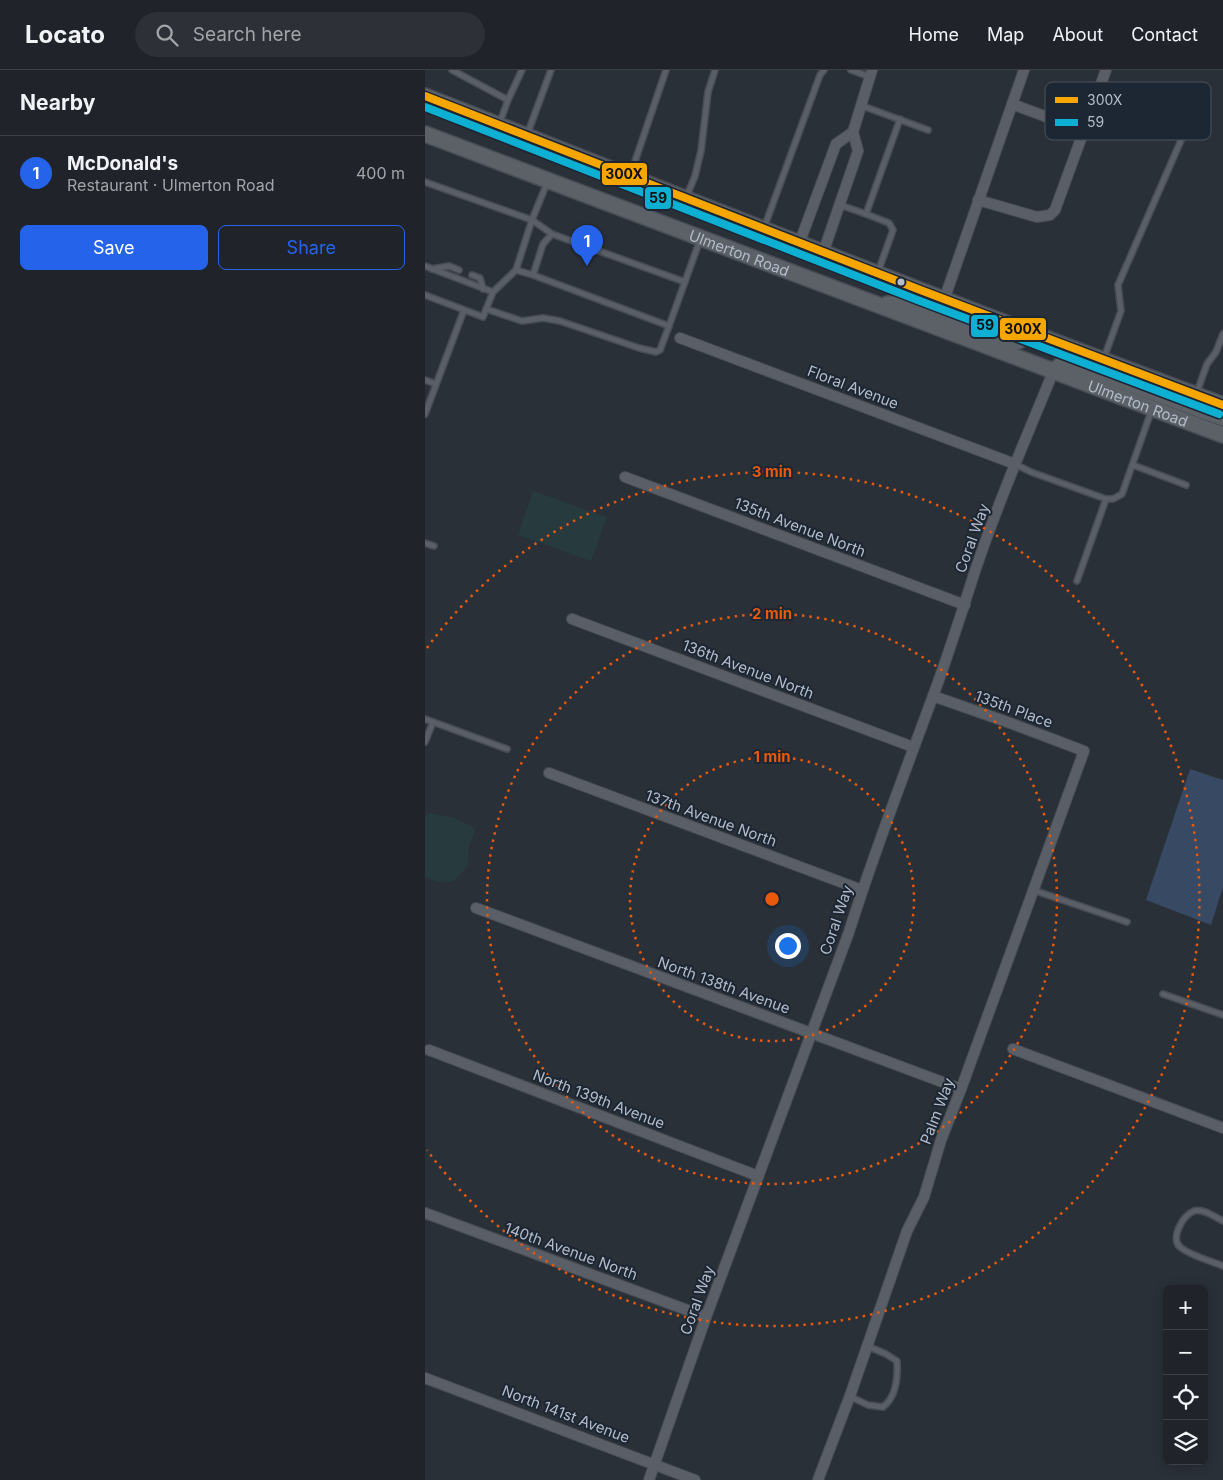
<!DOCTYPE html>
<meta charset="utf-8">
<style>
:root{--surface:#20242a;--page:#2d3036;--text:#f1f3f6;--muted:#a2a4a8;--line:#3d4147;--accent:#2563eb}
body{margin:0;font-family:Inter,sans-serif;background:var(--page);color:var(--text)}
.controls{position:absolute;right:15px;bottom:15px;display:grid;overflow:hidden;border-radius:8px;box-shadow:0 2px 12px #0003}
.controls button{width:45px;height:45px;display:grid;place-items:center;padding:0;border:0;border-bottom:1px solid var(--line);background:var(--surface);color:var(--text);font:25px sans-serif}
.you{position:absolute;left:362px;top:875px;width:18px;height:18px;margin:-12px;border:4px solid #fff;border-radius:50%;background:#1a73e8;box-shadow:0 0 0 8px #1a73e833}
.badge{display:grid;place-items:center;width:32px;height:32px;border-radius:50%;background:var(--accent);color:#fff;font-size:16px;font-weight:700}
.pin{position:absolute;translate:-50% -41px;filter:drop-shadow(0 1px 2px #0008)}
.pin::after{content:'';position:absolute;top:26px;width:18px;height:15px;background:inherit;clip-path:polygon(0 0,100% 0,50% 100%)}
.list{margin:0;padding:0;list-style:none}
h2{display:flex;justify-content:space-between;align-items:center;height:65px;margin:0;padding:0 20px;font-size:21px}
h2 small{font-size:16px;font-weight:400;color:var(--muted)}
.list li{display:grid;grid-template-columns:32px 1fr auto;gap:15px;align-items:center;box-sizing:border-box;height:75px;padding:0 20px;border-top:1px solid var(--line)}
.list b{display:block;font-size:19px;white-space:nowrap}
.list p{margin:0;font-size:16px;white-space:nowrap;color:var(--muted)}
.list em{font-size:16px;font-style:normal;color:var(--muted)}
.actions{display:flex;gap:10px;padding:15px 20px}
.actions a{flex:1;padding:11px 0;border:1px solid var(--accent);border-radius:8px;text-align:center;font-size:18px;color:var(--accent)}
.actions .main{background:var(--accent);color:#fff}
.icon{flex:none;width:28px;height:28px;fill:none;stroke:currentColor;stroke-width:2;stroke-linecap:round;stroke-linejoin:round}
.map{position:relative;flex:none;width:798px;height:1410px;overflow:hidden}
header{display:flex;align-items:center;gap:30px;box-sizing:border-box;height:70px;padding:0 25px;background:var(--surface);border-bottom:1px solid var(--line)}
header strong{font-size:24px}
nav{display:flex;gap:28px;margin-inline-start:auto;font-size:18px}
.search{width:350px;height:45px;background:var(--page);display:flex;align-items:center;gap:12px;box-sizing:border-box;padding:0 18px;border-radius:28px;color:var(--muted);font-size:19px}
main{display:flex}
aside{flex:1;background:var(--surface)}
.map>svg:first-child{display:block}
.green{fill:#273a3e}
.water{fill:#384963}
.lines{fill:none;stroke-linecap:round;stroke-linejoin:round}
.lane-casing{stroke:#484c53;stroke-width:8}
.street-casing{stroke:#484c53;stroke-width:12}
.primary-casing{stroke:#484c55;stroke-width:18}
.lane{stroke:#5a5e66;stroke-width:5}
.street{stroke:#5a5e66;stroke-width:10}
.primary{stroke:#5c6168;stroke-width:15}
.bus-1-casing{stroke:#1d2633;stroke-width:11}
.bus-2-casing{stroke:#1d2633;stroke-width:11}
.bus-1{stroke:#f7a600;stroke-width:8}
.bus-2{stroke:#0dafd3;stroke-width:8}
.ring{fill:none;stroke:#e8590c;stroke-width:2.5;stroke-dasharray:2.5 5}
.bus-dot{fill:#b4bcc9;stroke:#1d2633;stroke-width:2}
.labels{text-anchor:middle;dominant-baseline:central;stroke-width:4;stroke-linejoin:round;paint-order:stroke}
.street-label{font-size:15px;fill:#b4bcc9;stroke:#1d2633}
.key{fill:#1d2633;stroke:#4a5360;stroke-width:1}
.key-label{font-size:14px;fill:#b4bcc9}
.centre{fill:#e8590c;stroke:#1d2633;stroke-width:2.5}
.ring-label{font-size:15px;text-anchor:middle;font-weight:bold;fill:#e8590c;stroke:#1d2633;stroke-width:4;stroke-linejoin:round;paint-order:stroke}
.line-badge{stroke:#1d2633;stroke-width:2}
.pale-badge-label{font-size:14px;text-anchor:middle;font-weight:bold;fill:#111}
</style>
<header>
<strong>Locato</strong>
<div class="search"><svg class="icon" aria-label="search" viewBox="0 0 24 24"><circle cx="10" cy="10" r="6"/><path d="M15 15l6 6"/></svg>Search here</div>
<nav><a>Home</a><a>Map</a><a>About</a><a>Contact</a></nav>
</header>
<main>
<aside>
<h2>Nearby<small></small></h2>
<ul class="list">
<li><span class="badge">1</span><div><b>McDonald's</b><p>Restaurant · Ulmerton Road</p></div><em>400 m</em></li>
</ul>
<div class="actions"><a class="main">Save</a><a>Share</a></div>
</aside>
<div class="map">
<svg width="798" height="1410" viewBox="0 0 798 1410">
<rect width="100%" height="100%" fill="#2a3038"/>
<!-- green -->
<g class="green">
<polygon points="108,421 182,447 166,491 93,465"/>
<polygon points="6,743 30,748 49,758 49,765 44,776 43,796 27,812 10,811 0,807 0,746"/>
</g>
<!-- water -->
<polygon class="water" points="765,699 798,710 798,817 786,855 721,830"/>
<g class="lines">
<!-- lane casing -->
<g class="lane-casing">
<g id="lane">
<polyline points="27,0 83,30"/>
<polyline points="426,0 445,7"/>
<polyline points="435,35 503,60"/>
<polyline points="75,52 83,30 97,0"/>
<polyline points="102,65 126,0"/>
<polyline points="205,106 241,0"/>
<polyline points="0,112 107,150 122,113"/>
<polyline points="261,128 270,106 276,81 283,22 290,0"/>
<polyline points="415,135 441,144 475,49"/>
<polyline points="441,144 464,153 468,160 453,202"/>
<polyline points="339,158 395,5 399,0"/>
<polyline points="0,196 68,222"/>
<polyline points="7,199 24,196 34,200"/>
<polyline points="91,200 108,205"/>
<polyline points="47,205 55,208 58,219"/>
<polyline points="260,212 127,164 118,174 108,205 244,256 275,170"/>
<polyline points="0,225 58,247 68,222 91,200 107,150 127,164"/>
<polyline points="61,239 97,251 118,248 135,251 214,278 231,282 235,280 244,256"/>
<polyline points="679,288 696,241 693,215 764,52"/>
<polyline points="0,310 11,314"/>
<polyline points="772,322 782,294 791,282 798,264"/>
<polyline points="0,344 39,240"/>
<polyline points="590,394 606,402 681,429"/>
<polyline points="708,395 761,415"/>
<polyline points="0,473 9,476"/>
<polyline points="652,511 681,429 688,429 697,424 727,339"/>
<polyline points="0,649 82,679"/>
<polyline points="0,672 8,652"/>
<polyline points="608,820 702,852"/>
<polyline points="738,924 798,945"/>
<path d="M798 1151C790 1147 778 1138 769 1141 758 1145 745 1168 755 1177 764 1185 786 1191 798 1196"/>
<path d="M424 1326 443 1335 458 1337C471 1327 473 1307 472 1291L461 1284 442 1276"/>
</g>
</g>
<!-- street casing -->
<g class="street-casing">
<g id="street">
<polyline points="587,34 659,61"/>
<polyline points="553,130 612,147 625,145 630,140 681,0"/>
<polyline points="374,174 411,74 428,62"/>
<polyline points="398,183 433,81 428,62 447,0"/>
<polyline points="519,230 599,0"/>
<polyline points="255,268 590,394"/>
<polyline points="200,407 540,535"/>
<polyline points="147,549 488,677"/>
<polyline points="124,703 437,820"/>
<polyline points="51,838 536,1019"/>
<polyline points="588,979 798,1058"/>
<polyline points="4,980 333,1106"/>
<polyline points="0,1143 281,1247"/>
<polyline points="0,1308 270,1410"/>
<path d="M224 1410 281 1247 424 862C449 782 479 705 508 626 523 586 536 545 549 504 572 435 601 368 629 300"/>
<polyline points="393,1410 426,1323 482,1161 499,1127 516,1070 536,1019 659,681 585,653 508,626"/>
</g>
</g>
<!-- primary casing -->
<g class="primary-casing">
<g id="primary">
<path d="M0 26C266 131 531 236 798 335"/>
<path id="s1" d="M0 64 798 365"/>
<polyline points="462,234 490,234 591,272 601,267 604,262"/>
<polyline points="629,300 640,292 658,297 798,348"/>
</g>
</g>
<!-- lane -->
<use href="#lane" class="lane"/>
<!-- street -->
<use href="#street" class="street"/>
<!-- primary -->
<use href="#primary" class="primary"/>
<!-- bus-1 casing -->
<g class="bus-1-casing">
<polyline id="bus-1" points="0,26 498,221 798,335"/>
</g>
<!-- bus-2 casing -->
<g class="bus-2-casing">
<polyline id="bus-2" points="0,37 495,231 794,344"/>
</g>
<!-- bus-1 -->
<use href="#bus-1" class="bus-1"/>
<!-- bus-2 -->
<use href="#bus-2" class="bus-2"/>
</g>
<!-- distance rings -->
<g class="ring">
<circle cx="347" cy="829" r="142"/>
<circle cx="347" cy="829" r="285"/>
<path d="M2 578A427 427 0 1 1 2 1080"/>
</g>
<!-- markers -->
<circle class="bus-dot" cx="476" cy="212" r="4.5"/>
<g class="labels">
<!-- street labels -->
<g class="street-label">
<text stroke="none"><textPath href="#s1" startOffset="336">Ulmerton Road</textPath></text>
<text transform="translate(428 317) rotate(21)">Floral Avenue</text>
<text stroke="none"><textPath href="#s1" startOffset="762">Ulmerton Road</textPath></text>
<text transform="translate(375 457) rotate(21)">135th Avenue North</text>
<text transform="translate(547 468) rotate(-70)">Coral Way</text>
<text transform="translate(323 599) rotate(21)">136th Avenue North</text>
<text transform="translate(589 639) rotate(20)">135th Place</text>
<text transform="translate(286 748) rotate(20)">137th Avenue North</text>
<text transform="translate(411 850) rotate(-71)">Coral Way</text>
<text transform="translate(299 915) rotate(20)">North 138th Avenue</text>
<text transform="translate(174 1029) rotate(21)">North 139th Avenue</text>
<text transform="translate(512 1041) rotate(-69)">Palm Way</text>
<text transform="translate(146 1181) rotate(20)">140th Avenue North</text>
<text transform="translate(272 1230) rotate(-70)">Coral Way</text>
<text transform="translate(141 1344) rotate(21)">North 141st Avenue</text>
</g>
</g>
<!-- legend -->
<rect x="620" y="12" width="166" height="58" rx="8" class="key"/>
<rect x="630" y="27" width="23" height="6" fill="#f7a600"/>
<rect x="630" y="49" width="23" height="7" fill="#0dafd3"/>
<g class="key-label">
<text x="662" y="35">300X</text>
<text x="662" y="57">59</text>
</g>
<circle cx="347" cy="829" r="8" class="centre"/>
<g class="ring-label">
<text x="347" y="407">3 min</text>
<text x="347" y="549">2 min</text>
<text x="347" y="692">1 min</text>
</g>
<g class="line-badge">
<rect x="176" y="92" width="47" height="24" rx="5" fill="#f7a600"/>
<rect x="219" y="116" width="28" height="24" rx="5" fill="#0dafd3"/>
<rect x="545" y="244" width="29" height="24" rx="5" fill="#0dafd3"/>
<rect x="574" y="247" width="48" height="24" rx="5" fill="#f7a600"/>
</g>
<g class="pale-badge-label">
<text x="199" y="109">300X</text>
<text x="233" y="133">59</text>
<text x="560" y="260">59</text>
<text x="598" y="264">300X</text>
</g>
</svg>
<div class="controls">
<button>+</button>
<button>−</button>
<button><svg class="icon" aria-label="locate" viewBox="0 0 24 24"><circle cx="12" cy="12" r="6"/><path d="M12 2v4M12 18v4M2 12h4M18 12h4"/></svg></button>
<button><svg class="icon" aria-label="layers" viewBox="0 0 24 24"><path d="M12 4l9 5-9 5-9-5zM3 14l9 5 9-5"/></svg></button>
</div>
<div class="you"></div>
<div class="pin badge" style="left:162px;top:196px">1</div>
</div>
</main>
